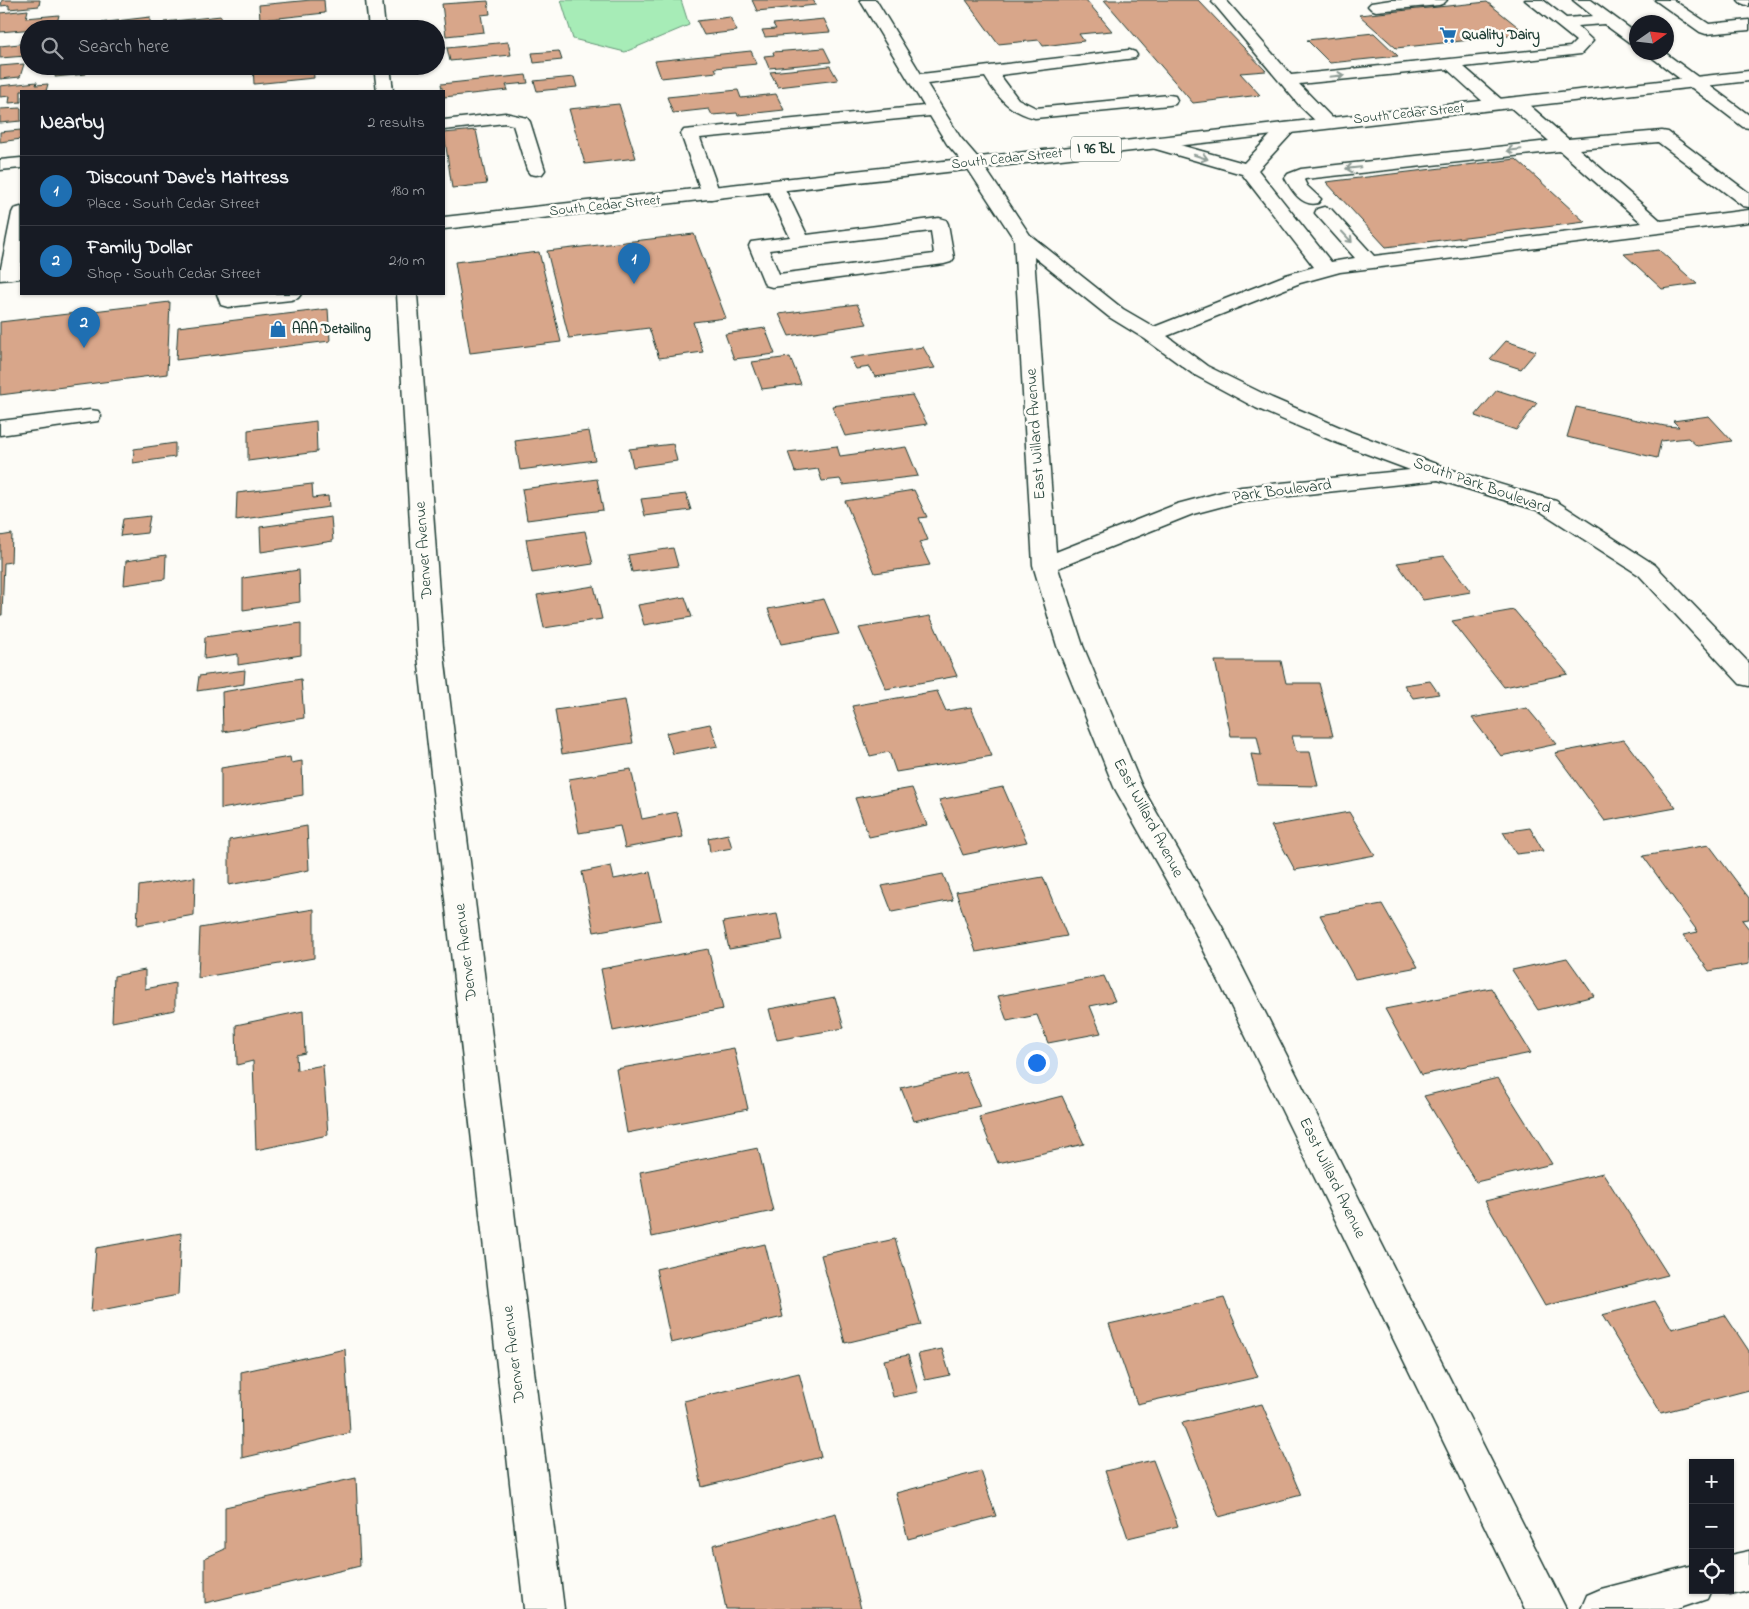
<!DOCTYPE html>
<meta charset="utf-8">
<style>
:root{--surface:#171b24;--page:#242831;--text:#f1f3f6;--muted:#9ea1a6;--line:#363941;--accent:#1f6fb2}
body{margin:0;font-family:"Indie Flower",sans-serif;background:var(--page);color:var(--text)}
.controls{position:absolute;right:15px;bottom:15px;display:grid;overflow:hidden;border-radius:0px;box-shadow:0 1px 4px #0004}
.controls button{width:45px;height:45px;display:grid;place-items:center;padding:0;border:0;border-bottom:1px solid var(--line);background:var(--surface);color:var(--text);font:25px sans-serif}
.compass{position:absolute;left:1629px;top:15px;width:45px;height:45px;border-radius:50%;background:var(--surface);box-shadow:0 1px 4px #0004;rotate:76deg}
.you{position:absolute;left:1036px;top:1062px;width:18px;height:18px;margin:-12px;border:4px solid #fff;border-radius:50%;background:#1a73e8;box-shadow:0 0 0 8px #1a73e833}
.badge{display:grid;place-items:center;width:32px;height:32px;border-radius:50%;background:var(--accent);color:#fff;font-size:16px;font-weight:700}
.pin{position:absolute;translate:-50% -41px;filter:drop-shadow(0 1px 2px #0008)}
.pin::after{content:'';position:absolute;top:26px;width:18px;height:15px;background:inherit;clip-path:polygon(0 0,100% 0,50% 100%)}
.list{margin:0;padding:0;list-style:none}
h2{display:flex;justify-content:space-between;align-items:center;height:65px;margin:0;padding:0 20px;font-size:21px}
h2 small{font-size:16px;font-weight:400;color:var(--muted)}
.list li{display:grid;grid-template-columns:32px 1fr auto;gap:15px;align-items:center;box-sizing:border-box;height:70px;padding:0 20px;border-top:1px solid var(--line)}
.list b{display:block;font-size:19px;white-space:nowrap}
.list p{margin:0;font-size:16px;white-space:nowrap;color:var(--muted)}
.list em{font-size:16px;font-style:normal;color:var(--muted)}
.icon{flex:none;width:28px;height:28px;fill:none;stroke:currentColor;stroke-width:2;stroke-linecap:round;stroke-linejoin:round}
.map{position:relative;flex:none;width:1749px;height:1609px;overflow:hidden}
.search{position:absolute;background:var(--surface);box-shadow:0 1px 4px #0004;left:20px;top:20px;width:425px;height:55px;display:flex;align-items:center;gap:12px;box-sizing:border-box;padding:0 18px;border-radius:28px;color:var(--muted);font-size:19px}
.panel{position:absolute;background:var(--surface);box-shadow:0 1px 4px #0004;left:20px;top:90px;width:425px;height:205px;border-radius:0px}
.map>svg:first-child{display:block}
.green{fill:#a7ecb7;stroke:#639476}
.building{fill:#d8a68a;stroke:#1f3d34}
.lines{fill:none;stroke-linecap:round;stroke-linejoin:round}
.minor-casing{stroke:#1f3d34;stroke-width:3}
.major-casing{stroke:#1f3d34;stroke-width:3}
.minor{fill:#fdfcf7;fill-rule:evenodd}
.major{fill:#fdfcf7;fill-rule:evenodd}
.oneway{stroke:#8e9c96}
.labels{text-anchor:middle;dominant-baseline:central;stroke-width:5;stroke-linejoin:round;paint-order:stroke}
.far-poi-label{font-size:14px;font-weight:bold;fill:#1f3d34;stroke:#fdfcf7;text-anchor:start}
.far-street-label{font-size:14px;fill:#1f3d34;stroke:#fdfcf7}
.shield{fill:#fdfcf7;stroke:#62766e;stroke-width:1}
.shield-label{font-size:15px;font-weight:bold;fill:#1f3d34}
.street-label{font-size:16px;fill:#1f3d34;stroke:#fdfcf7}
</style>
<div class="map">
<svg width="1749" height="1609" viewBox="0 0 1749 1609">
<rect width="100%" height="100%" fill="#fdfcf7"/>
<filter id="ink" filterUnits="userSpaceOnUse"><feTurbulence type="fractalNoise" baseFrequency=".02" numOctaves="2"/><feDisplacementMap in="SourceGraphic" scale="10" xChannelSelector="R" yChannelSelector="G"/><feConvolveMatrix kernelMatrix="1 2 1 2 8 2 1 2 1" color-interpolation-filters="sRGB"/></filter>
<g filter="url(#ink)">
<!-- green -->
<polygon class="green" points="561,0 681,0 689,25 625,52 573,39"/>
<!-- building -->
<g class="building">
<polygon points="2,0 40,0 39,6 9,9 9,5 1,6"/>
<polygon points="311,0 324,0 325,13 260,20 259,5"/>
<polygon points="752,0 813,0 816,5 757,11"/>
<polygon points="966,0 1086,0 1112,31 1079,34 1084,41 1043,46 1039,40 998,44"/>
<polygon points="1104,0 1198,0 1266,71 1240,73 1260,95 1193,103"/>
<polygon points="488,1 490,14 481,15 484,32 446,36 442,4"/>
<polygon points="1487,2 1527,34 1396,48 1359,15"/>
<polygon points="28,10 26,18 59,15 56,27 0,32 0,13"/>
<polygon points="221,16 222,25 190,29 164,29 164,22"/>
<polygon points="150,17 150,29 99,29 99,23"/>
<polygon points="730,17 737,31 704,35 697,21"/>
<polygon points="824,19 830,32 765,37 762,30 776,29 773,24"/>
<polygon points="1374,33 1398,56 1330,63 1307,40"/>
<polygon points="508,42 511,55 450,61 447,48"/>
<polygon points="29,43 26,56 0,58 0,46"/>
<polygon points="824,48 831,62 769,68 764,56 774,55 773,52"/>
<polygon points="559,51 562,60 534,63 532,53"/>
<polygon points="751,51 757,64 715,68 717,72 661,78 655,61"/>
<polygon points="24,64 20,77 0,79 0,66"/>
<polygon points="57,66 88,66 86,74 55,77"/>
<polygon points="253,66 313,66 314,78 254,84"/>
<polygon points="830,66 838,80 778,87 770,72"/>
<polygon points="526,75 528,83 506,85 508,90 444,97 441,84"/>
<polygon points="574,77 577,87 537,91 534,81"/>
<polygon points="37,82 36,85 48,84 46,91 21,91 21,102 9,103 10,96 0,97 0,86"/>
<polygon points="738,90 741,98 776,94 784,110 738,115 737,113 712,115 709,109 673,113 667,97"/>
<polygon points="619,104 636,158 585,164 569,109"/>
<polygon points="21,108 21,121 0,123 0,109"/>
<polygon points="21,130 21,139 0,142 0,132"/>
<polygon points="476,130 487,184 452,188 444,133"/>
<polygon points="1516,159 1585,222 1386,247 1326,182"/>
<polygon points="694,234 726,318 693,322 703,352 659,358 649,328 569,338 547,251"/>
<polygon points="1659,250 1697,284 1662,289 1624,254"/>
<polygon points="539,252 561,342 470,353 455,262"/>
<polygon points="170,302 167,374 0,395 0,322"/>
<polygon points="857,304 867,324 789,336 779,314"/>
<polygon points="328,309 330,341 176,360 178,327"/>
<polygon points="765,328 775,354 734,359 725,334"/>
<polygon points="1506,341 1536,351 1521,369 1490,359"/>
<polygon points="923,347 935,368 875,377 870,367 856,369 850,358"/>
<polygon points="790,357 801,384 762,389 752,362"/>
<polygon points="1497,390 1537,403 1516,430 1475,416"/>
<polygon points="912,395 927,424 845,436 832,406"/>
<polygon points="1576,407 1665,426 1679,427 1673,421 1709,416 1732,441 1697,446 1688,438 1661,441 1657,458 1567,437"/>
<polygon points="316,421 317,452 248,461 248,430"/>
<polygon points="589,431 595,460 520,470 515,441"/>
<polygon points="175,443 175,457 133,463 134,449"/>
<polygon points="673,444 677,461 633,467 629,449"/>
<polygon points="837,446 840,456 906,447 918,476 843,485 840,479 822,481 818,469 795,472 788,452"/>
<polygon points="597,479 603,510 527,520 522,489"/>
<polygon points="312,484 313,498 328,496 329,507 236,520 237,493"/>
<polygon points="914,490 927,517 919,518 928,540 919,542 930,565 875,573 845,501"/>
<polygon points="686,494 691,510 645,516 641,499"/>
<polygon points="150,516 147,533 120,536 123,519"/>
<polygon points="331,517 333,541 261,552 260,527"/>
<polygon points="585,531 593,564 532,573 526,539"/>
<polygon points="12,534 11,562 4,563 2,615 0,615 0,536"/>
<polygon points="673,548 678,566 632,572 628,555"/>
<polygon points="166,555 165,579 124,585 126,561"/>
<polygon points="1444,556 1471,592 1423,600 1397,563"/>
<polygon points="299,570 300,602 243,610 243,578"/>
<polygon points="594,586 602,619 544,628 537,595"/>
<polygon points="685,597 692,617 644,625 638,605"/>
<polygon points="824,599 839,634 781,644 768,609"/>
<polygon points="1514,610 1568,674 1504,687 1452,621"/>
<polygon points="930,616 957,676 886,689 859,628"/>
<polygon points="301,623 301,655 238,665 238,654 204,659 205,637"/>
<polygon points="1215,661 1281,661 1286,683 1319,683 1333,736 1292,736 1296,752 1310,752 1318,786 1258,785 1251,754 1261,755 1257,736 1231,736"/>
<polygon points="245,670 244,684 197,691 199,676"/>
<polygon points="301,679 304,718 223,732 222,692"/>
<polygon points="1430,681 1439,694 1413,698 1404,685"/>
<polygon points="937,691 946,711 971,707 992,756 896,772 889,752 870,756 852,706"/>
<polygon points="625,700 633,743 562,754 555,710"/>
<polygon points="1527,708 1557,744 1501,756 1472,718"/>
<polygon points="710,724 718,746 673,754 666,733"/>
<polygon points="1624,740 1676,808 1605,821 1555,753"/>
<polygon points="290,757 291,763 302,761 303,795 221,809 221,768"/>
<polygon points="631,769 642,819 677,812 683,837 625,848 620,826 579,833 569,779"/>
<polygon points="1003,787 1027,842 963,855 939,800"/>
<polygon points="912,788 927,825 869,837 855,798"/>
<polygon points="1349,812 1375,855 1295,870 1271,826"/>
<polygon points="307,826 309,870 229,885 229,840"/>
<polygon points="1530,828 1543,851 1516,854 1503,832"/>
<polygon points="728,834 732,848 710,852 708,838"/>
<polygon points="1709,845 1749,898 1749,919 1742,920 1749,929 1749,964 1709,971 1683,935 1698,932 1643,856"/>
<polygon points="611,866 614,879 650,872 661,920 594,932 582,872"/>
<polygon points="943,874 953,900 892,912 882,886"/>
<polygon points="195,877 194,915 137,925 139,886"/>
<polygon points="1043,877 1067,936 976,952 956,892"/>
<polygon points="1382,904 1418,967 1355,979 1320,915"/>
<polygon points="314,909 314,958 198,978 200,928"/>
<polygon points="777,914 783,940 729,949 723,922"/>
<polygon points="708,949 723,1009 613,1031 601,969"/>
<polygon points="1567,958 1594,996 1538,1010 1512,970"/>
<polygon points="145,970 145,989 175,983 175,1010 112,1022 114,976"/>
<polygon points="1104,976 1115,1001 1090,1006 1101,1033 1048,1043 1037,1015 1007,1021 998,996"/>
<polygon points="1491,988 1531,1053 1421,1075 1385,1009"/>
<polygon points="835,997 844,1028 777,1040 769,1009"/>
<polygon points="303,1011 305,1053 296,1055 297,1070 323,1065 328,1135 256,1150 253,1061 237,1065 236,1025"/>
<polygon points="734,1048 748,1109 627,1133 616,1069"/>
<polygon points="966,1072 980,1106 914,1121 901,1088"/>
<polygon points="1498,1078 1552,1164 1476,1182 1424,1096"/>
<polygon points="1062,1096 1084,1144 998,1163 979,1117"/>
<polygon points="758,1148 773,1211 652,1237 640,1172"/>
<polygon points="1603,1173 1668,1275 1545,1306 1485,1201"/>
<polygon points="181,1233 178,1295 91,1312 96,1248"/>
<polygon points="895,1239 921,1325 845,1343 821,1255"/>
<polygon points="765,1244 783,1317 671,1343 656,1269"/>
<polygon points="1224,1298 1258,1377 1137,1404 1109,1324"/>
<polygon points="1655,1301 1672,1329 1725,1315 1749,1351 1749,1390 1661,1413 1602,1315"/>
<polygon points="345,1349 350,1433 242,1458 241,1372"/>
<polygon points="942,1349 950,1375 925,1380 918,1354"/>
<polygon points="908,1355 918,1392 893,1397 884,1360"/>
<polygon points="799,1373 821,1457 702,1487 684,1401"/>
<polygon points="1262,1404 1301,1495 1219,1517 1182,1423"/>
<polygon points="1153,1460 1178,1526 1128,1538 1105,1471"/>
<polygon points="981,1471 996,1516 908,1539 896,1493"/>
<polygon points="356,1478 360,1566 205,1603 205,1558 225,1549 225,1507"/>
<polygon points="836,1513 861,1609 726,1609 713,1545"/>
</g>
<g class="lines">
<!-- minor casing -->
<g class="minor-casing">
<g id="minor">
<polygon points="366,0 382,0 385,29 369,29"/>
<path d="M860 0H876L921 74 1129 50 1135 52 1137 55 1135 58 1000 75 1018 99 1036 108 1169 95 1175 96 1177 100 1175 104 1169 105 1035 118C1010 112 998 98 985 77L927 84 960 137 979 159 1030 235 1123 309 1154 327 1286 275 1314 267 1242 174 1149 147 1146 143 1149 139 1155 138 1244 163 1281 124 1287 123 1293 124 1296 128 1293 132 1258 170 1331 262 1355 258 1315 213 1317 209 1324 207 1331 209 1374 256 1642 223 1560 151 1305 179 1304 180 1307 186 1321 199 1318 203C1302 207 1292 191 1285 178L1288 174 1301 169 1549 141 1509 106 1507 102 1509 98H1521L1568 139 1662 131 1668 132 1749 193V207L1743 206 1658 142 1579 149 1661 221 1749 210V222L1340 272 1300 283 1167 336 1207 366 1272 398 1351 432 1449 469 1556 501 1655 565 1749 663V686L1740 684 1639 575 1540 511 1438 480 1242 501 1193 514 1058 568 1083 646 1142 787 1221 925 1566 1609H1525L1192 926 1114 787 1057 646 1033 565 1014 239 966 166 947 144 930 116 700 138 720 194 717 198 711 199 705 198 702 194 681 134 684 130 924 106ZM1034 257 1109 317 1145 339 1193 374 1256 408 1335 442 1410 470 1241 487 1177 504 1056 552Z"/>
<polygon points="1214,0 1226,0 1291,75 1570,47 1576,41 1525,0 1543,0 1566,18 1593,16 1573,0 1591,0 1636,33 1636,45 1630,43 1604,24 1577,26 1593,41 1581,54 1464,67 1502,100 1504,104 1502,108 1490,108 1447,69 1299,84 1337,123 1334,127 1322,127 1300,106 1215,5 1212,2"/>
<polygon points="1391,0 1447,0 1444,3 1439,5 1376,11 1371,9 1368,6 1371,3"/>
<polygon points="1655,0 1673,0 1709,24 1749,20 1749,30 1706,34 1700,32"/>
<polygon points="1738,0 1749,0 1749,6 1741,3"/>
<polygon points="1645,52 1664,52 1749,115 1749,128 1743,127"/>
<polygon points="374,66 390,66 393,91 377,91"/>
<polygon points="505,113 527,118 530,122 545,170 542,174 536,175 530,174 527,170 513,125 505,123 444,130 444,120"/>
<polygon points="21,158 21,168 0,170 0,160"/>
<path d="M775 182 781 183 784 187 807 235 939 218 946 220 948 224 954 258 951 262 944 264 772 287 765 285 749 246 751 242 790 237 766 187 769 183ZM931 231 934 254 779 274 769 250Z"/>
<polygon points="21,207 21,264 17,277 10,279 3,277 0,273 12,213 14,209"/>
<polygon points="217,294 301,294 298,298 291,300 228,307 221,305"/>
<polygon points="397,294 417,294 443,647 564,1609 524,1609 417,647"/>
<polygon points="90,410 98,411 101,416 98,421 0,435 0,421"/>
<polygon points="1749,1551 1749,1591 1730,1595 1719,1590 1730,1590 1730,1555"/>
<polygon points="1693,1565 1693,1590 1711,1590 1707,1599 1677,1609 1581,1609 1587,1595 1601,1589"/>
</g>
</g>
<!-- major casing -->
<g class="major-casing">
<g id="major">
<polygon points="1749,71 1749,81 444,229 444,217"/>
<polygon points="21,266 21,278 0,280 0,268"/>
</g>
</g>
<!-- minor -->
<use href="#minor" class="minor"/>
<!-- major -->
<use href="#major" class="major"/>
</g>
<!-- one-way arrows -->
<defs><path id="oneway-shaft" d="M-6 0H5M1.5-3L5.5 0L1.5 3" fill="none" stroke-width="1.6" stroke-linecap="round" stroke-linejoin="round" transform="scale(1.25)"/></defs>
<g class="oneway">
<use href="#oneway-shaft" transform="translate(1337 76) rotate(-6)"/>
<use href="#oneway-shaft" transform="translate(1514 150) rotate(174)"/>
<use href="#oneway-shaft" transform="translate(1201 157) rotate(18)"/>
<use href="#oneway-shaft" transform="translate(1353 168) rotate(174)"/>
<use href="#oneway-shaft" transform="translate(1347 237) rotate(47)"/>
</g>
</g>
<!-- icons -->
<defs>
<g id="supermarket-bare" transform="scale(1.35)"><path d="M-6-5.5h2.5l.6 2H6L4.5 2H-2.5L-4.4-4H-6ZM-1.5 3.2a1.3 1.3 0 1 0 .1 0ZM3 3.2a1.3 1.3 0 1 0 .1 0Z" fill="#1f6fb2" stroke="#fdfcf7" stroke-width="2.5" paint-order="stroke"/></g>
<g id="shop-bare" transform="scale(1.35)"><path d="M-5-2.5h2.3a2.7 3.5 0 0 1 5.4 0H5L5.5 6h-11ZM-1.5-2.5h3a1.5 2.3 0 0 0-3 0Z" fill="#1f6fb2" stroke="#fdfcf7" stroke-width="2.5" paint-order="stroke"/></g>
</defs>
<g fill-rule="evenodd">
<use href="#supermarket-bare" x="1448" y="35"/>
<use href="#shop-bare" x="278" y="329"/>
</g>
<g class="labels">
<!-- far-poi labels -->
<g class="far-poi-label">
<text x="1462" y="35">Quality Dairy</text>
<text x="292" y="329">AAA Detailing</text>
</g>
<!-- far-street labels -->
<g class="far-street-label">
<text transform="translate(1409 114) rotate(-6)">South Cedar Street</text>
<text transform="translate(1007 159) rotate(-6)">South Cedar Street</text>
<text transform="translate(605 206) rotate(-6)">South Cedar Street</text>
</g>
<!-- shield labels -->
<rect class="shield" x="1071" y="136.5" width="50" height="25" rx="4"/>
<g class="shield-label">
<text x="1096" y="149">I 96 BL</text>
</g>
<!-- street labels -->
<g class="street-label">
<text transform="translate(1036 434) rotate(-94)">East Willard Avenue</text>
<text transform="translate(1482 486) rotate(19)">South Park Boulevard</text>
<text transform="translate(1282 491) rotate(-7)">Park Boulevard</text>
<text transform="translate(424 550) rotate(-94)">Denver Avenue</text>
<text transform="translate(1148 818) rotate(62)">East Willard Avenue</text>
<text transform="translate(466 952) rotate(-97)">Denver Avenue</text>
<text transform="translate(1332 1178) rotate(64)">East Willard Avenue</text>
<text transform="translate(514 1354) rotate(-97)">Denver Avenue</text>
</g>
</g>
</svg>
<div class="controls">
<button>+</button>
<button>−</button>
<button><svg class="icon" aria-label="locate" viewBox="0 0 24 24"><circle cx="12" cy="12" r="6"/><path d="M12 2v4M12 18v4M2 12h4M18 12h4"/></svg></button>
</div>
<svg class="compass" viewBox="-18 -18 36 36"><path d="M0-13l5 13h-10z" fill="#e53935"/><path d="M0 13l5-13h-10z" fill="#9ea1a6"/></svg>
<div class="you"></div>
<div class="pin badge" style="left:634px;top:284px">1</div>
<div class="pin badge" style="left:84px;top:348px">2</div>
<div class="search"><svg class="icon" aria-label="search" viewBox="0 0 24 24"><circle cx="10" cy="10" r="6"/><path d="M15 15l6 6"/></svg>Search here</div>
<section class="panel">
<h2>Nearby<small>2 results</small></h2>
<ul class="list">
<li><span class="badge">1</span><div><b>Discount Dave's Mattress</b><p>Place · South Cedar Street</p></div><em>180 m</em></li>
<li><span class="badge">2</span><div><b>Family Dollar</b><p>Shop · South Cedar Street</p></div><em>210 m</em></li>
</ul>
</section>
</div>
